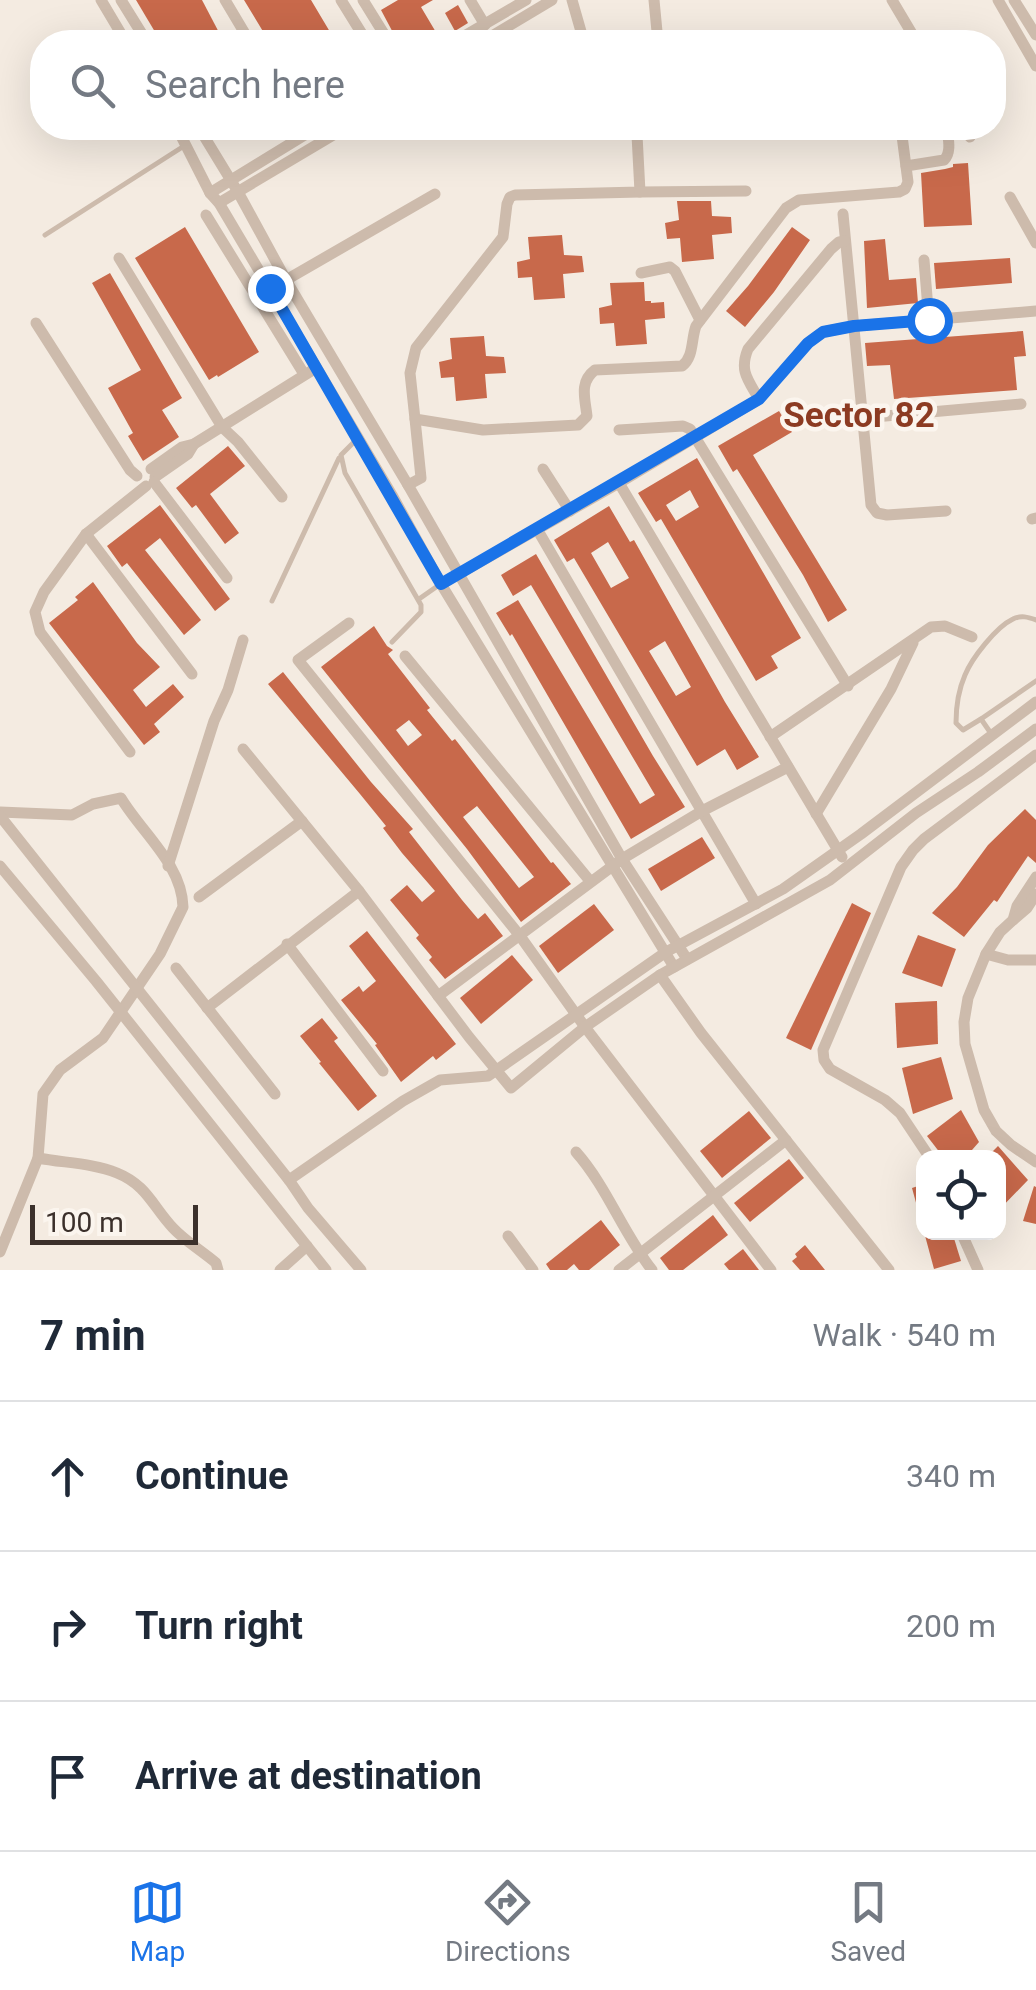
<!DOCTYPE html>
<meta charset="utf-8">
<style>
:root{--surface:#fff;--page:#f2f2f3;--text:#1f2937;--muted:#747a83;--line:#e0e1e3;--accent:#1a73e8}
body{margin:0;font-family:Roboto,sans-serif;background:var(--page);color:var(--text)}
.controls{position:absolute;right:30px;bottom:30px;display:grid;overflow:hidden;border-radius:20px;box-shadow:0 10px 40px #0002}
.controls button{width:90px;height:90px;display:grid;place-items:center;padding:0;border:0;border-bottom:2px solid var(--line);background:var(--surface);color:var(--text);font:50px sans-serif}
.scale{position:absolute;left:30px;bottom:25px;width:168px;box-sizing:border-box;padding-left:10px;border:5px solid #3b302b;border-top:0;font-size:28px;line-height:35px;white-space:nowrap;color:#3b302b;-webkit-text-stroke:8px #fbf5ee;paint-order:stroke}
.stop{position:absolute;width:30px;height:30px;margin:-22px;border:8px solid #1a73e8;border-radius:50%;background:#fff}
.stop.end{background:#1a73e8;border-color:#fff;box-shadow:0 2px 10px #0008}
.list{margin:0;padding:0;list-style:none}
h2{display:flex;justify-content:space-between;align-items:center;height:130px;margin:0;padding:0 40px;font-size:42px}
h2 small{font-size:32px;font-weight:400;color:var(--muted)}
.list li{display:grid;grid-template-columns:65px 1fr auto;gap:30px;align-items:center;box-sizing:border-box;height:150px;padding:0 40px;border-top:2px solid var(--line)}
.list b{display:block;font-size:38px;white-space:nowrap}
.list em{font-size:32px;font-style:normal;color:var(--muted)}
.icon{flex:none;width:55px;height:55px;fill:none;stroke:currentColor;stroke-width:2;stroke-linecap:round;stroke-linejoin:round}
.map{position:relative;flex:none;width:1036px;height:1270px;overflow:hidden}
.search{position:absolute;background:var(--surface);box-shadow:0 10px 40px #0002;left:30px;right:30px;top:30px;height:110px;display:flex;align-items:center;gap:25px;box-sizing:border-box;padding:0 35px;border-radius:40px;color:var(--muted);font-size:38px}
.sheet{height:580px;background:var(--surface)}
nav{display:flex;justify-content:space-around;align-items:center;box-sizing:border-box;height:140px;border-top:2px solid var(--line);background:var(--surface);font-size:28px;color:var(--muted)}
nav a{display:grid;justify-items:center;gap:5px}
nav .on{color:var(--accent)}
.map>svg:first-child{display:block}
.building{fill:#c8694b;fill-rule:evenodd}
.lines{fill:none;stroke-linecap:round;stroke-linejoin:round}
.service{stroke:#cdbbac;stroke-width:5}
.minor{stroke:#cdbbac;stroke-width:11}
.route{stroke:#1a73e8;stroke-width:12}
.labels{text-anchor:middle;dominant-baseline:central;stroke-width:9;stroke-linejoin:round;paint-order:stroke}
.district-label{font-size:35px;font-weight:bold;fill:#8c3b22;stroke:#fbf5ee}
</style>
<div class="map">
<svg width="1036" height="1270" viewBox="0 0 1036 1270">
<rect width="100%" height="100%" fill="#f4ebe1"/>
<!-- building -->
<g class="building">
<polygon points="136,0 202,0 224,42 161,42"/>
<polygon points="244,0 311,0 336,42 274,42 271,36 267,38"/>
<polygon points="398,0 433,0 421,7 437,34 423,42 398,42 381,10"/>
<polygon points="458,5 468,23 455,31 445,13"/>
<polygon points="647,30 649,42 604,42 604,34 635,33 635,31"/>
<polygon points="968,163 972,225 924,227 921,173 945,169 953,167 953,164"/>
<polygon points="677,201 711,201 712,216 731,217 732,233 712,235 714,259 682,262 680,238 667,239 665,223 679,220"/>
<polygon points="185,227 259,352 218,377 217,375 209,380 135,258"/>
<polygon points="792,227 810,240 774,292 745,327 726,311 748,286"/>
<polygon points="562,235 564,255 582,256 584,272 563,274 565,298 534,300 532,277 518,278 517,262 530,259 528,237"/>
<polygon points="885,239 889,280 916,278 918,303 867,308 864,241"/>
<polygon points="1010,258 1012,283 936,289 934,263"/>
<polygon points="110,273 182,398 162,410 179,437 143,461 128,436 133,433 108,388 141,370 92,283"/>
<polygon points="644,282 645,301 651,301 651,303 664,302 665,318 645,320 647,344 616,346 614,323 600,324 599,308 612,305 610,283"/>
<polygon points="1023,331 1026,356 1014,357 1017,390 894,399 890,365 867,366 865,343"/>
<polygon points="484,336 486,356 504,357 506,373 485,374 487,398 456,401 454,377 441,378 439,362 452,359 450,338"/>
<polygon points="779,411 792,432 753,455 847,610 828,622 803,575 737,469 733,472 718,446"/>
<polygon points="228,446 245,466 210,494 239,533 225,544 196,505 192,508 176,488"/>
<path d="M697 458 801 638 771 656 778 668 756 681 661 519 656 522 638 493ZM690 490 699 507 676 521 666 505Z"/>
<polygon points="160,505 230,599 215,611 160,538 145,550 201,620 184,635 127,563 122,567 107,546"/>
<path d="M609 506 630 542 634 540 725 702 759 757 737 770 725 749 697 766 574 558 567 562 554 540ZM608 542 629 578 611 588 591 553ZM665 641 691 687 676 696 649 651Z"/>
<polygon points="536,554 653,756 685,807 631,839 512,634 510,636 496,613 518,600 640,804 655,795 531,585 513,596 501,575"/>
<polygon points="93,582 137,643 160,667 133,690 146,707 173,684 184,697 154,724 160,732 144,745 49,623 78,600 75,597"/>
<path d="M374 626 387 646 393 650 388 654 430 708 427 710 452 741 455 739 551 863 553 862 571 884 521 922 467 849 321 667ZM409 720 422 735 408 746 396 730ZM477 806 534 877 519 888 463 817Z"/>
<polygon points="283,672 371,782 413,829 409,832 462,900 478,919 485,913 503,936 445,979 429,960 432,957 416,938 419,935 390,900 407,885 422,902 435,891 402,853 383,828 386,826 360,794 268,684"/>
<polygon points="1025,809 1036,820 1036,863 1028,856 997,902 994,900 964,937 932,913 957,887 988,845"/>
<polygon points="702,837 715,858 661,891 648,869"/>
<polygon points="852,903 871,913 811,1050 786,1038"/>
<polygon points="594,904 614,930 558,973 539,946"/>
<polygon points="367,931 456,1044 436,1060 433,1056 401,1082 375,1045 377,1044 341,1000 359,986 363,992 376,981 349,946"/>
<polygon points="918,935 956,949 942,987 902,973"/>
<polygon points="512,955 533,980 481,1024 460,998"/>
<polygon points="937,1001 938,1044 897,1048 895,1003"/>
<polygon points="322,1018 338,1038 334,1041 377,1096 358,1111 319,1063 321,1062 300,1036"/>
<polygon points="941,1057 953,1099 913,1114 902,1068"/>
<polygon points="961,1110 979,1142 965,1158 944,1158 927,1136"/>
<polygon points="749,1111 771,1138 722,1178 700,1151"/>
<polygon points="998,1146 1028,1180 998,1211 998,1158 986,1158"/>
<polygon points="789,1159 804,1178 750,1222 734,1203"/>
<polygon points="924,1184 924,1221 921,1221 912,1188"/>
<polygon points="1034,1186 1036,1187 1036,1224 1023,1221"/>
<polygon points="713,1215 728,1235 683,1270 669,1270 660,1258"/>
<polygon points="601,1220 620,1245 589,1270 579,1270 574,1264 567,1270 550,1270 546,1264"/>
<polygon points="924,1232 952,1232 961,1261 934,1269"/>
<polygon points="805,1245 825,1270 800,1270 792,1261 797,1257 795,1254"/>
<polygon points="743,1249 759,1270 729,1270 724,1264"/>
</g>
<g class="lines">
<!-- service -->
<g class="service">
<polyline points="45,235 184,146"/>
<polyline points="356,440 341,455 345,473 421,605 421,612 392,642"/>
<polyline points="419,599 439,585"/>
<polyline points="272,601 339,458"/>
<polyline points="981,719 1036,681"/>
<path d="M990 732 981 719 963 730 956 723C956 707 958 691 965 675 972 658 996 627 1013 619 1021 615 1028 617 1036 620"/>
</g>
<!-- minor -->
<g class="minor">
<polyline points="101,0 126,42"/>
<polyline points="121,0 147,42"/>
<polyline points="225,0 250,42"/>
<polyline points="341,0 367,42"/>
<polyline points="363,0 389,42"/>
<polyline points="470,0 485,25"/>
<polyline points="572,0 584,42"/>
<polyline points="654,0 658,42"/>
<polyline points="892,0 917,42"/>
<polyline points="998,0 1036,66"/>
<polyline points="1014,0 1036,35"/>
<polyline points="454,42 526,0"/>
<polyline points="482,42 552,0"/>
<polyline points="177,128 210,193 219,203 392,495 441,584 674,967"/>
<polyline points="199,128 238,192 286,280 408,485 622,859 687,959"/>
<path d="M634 128 637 135 640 192 515 195 510 197 507 204 503 237 416 348 410 373 415 419 483 430 578 425 587 416C585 398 579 382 595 370L682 366C694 357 691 339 696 326L786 208 799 200 899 192 905 189 908 182 901 128"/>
<polyline points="968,128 970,137"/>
<path d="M906 166 944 160C952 152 948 138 947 128"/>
<polyline points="640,192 746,191"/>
<polyline points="210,193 316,128"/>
<polyline points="1010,197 1036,243"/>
<polyline points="219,203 345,128"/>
<polyline points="843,214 871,505 877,513 887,515 946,511"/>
<polyline points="206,215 304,374"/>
<polyline points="119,258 222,427 238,442 282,497"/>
<polyline points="924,260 929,321"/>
<polyline points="641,273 670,267 675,271 700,320"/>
<polyline points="286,280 435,194"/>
<polyline points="36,323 130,470 137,476"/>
<path d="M759 399C748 380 739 371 748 349L831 249 839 242 845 241"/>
<polyline points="863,418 1021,404"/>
<polyline points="619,430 683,426 690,429 848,686"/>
<polyline points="151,469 182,447 194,444 316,368"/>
<polyline points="543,469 570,511"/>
<polyline points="155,477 188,454 194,444"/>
<polyline points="154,482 227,578"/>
<polyline points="619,483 842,857"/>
<polyline points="408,485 421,478 415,419"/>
<polyline points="1032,519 1036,518"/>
<polyline points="537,529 756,904"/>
<polyline points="86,534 192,674"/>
<polyline points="441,584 619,483 759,399 808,343 823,332 854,326 1036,311"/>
<polyline points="349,623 298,660 520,936 585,1027 771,1270"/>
<polyline points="405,656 590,881"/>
<polyline points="770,737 931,627 945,626 972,637"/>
<polyline points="243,749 359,891 469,1037 511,1088 585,1027 660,975 830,880 916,813 978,772 1036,729"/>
<polyline points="130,752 40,632 35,612 44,592 86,534 146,486"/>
<path d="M0 812 72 815 93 804 121 798C141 832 182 864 183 907L160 954 103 1038 60 1070 43 1094 38 1158 0 1252"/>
<polyline points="816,814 891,689 913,643"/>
<polyline points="0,816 289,1180 308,1208 361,1270"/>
<polyline points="0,866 96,981 326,1270"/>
<polyline points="168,866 214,721 228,690 243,640"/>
<polyline points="1036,877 1017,906 1013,920 1000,932 986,954 968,998 964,1022 965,1044 984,1110 996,1131 1011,1145 1036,1162"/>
<polyline points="199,897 302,821"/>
<polyline points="1013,920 1027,908 1036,894"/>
<polyline points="287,944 383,1071"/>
<polyline points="986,954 1008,960 1036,960"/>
<polyline points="176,968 275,1094"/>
<polyline points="660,975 701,1033 889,1270"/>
<polyline points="438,996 622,859 702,811 788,767"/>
<polyline points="207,1008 359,891"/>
<path d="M576 1152C607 1187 623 1233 652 1270"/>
<path d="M38 1158C64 1163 93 1163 117 1173 147 1185 153 1207 173 1228 185 1241 202 1251 216 1263L218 1270"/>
<polyline points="930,1158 900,1113 885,1100 830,1069 824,1060 823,1050 901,867 913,850 924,839 1036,755"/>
<polyline points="289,1180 403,1101 440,1080 488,1076 666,952 783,889 861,834 1036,702"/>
<polyline points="961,1232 978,1270"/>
<polyline points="508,1236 533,1270"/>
<polyline points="280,1270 307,1246"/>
<polyline points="619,1270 786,1140"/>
</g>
</g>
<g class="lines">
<!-- route -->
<polyline class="route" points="270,288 441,584 759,399 808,343 823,332 854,326 929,320"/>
</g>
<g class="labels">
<!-- district labels -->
<g class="district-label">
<text x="859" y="415">Sector 82</text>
</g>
</g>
</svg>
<div class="controls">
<button><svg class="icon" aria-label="locate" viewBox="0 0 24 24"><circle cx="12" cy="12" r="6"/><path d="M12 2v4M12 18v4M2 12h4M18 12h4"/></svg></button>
</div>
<div class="scale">100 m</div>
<div class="stop" style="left:929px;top:320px"></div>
<div class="stop end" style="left:270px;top:288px"></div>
<div class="search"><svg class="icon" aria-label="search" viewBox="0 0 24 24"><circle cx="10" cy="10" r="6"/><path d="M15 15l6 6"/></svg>Search here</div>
</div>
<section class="sheet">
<h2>7 min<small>Walk · 540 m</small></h2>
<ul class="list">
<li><svg class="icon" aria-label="ahead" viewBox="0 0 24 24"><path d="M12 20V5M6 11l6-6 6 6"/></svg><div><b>Continue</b></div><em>340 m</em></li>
<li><svg class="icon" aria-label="right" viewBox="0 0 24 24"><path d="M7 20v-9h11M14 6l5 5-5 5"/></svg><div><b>Turn right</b></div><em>200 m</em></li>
<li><svg class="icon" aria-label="arrive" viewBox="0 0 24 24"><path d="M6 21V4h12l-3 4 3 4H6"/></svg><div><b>Arrive at destination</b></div></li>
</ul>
</section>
<nav>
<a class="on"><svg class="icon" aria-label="map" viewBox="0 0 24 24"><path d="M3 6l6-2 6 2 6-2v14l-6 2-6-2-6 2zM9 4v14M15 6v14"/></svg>Map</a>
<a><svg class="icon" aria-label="directions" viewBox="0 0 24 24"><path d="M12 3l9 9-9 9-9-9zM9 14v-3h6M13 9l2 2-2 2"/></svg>Directions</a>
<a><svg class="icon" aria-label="saved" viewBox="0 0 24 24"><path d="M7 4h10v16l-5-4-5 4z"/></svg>Saved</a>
</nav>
